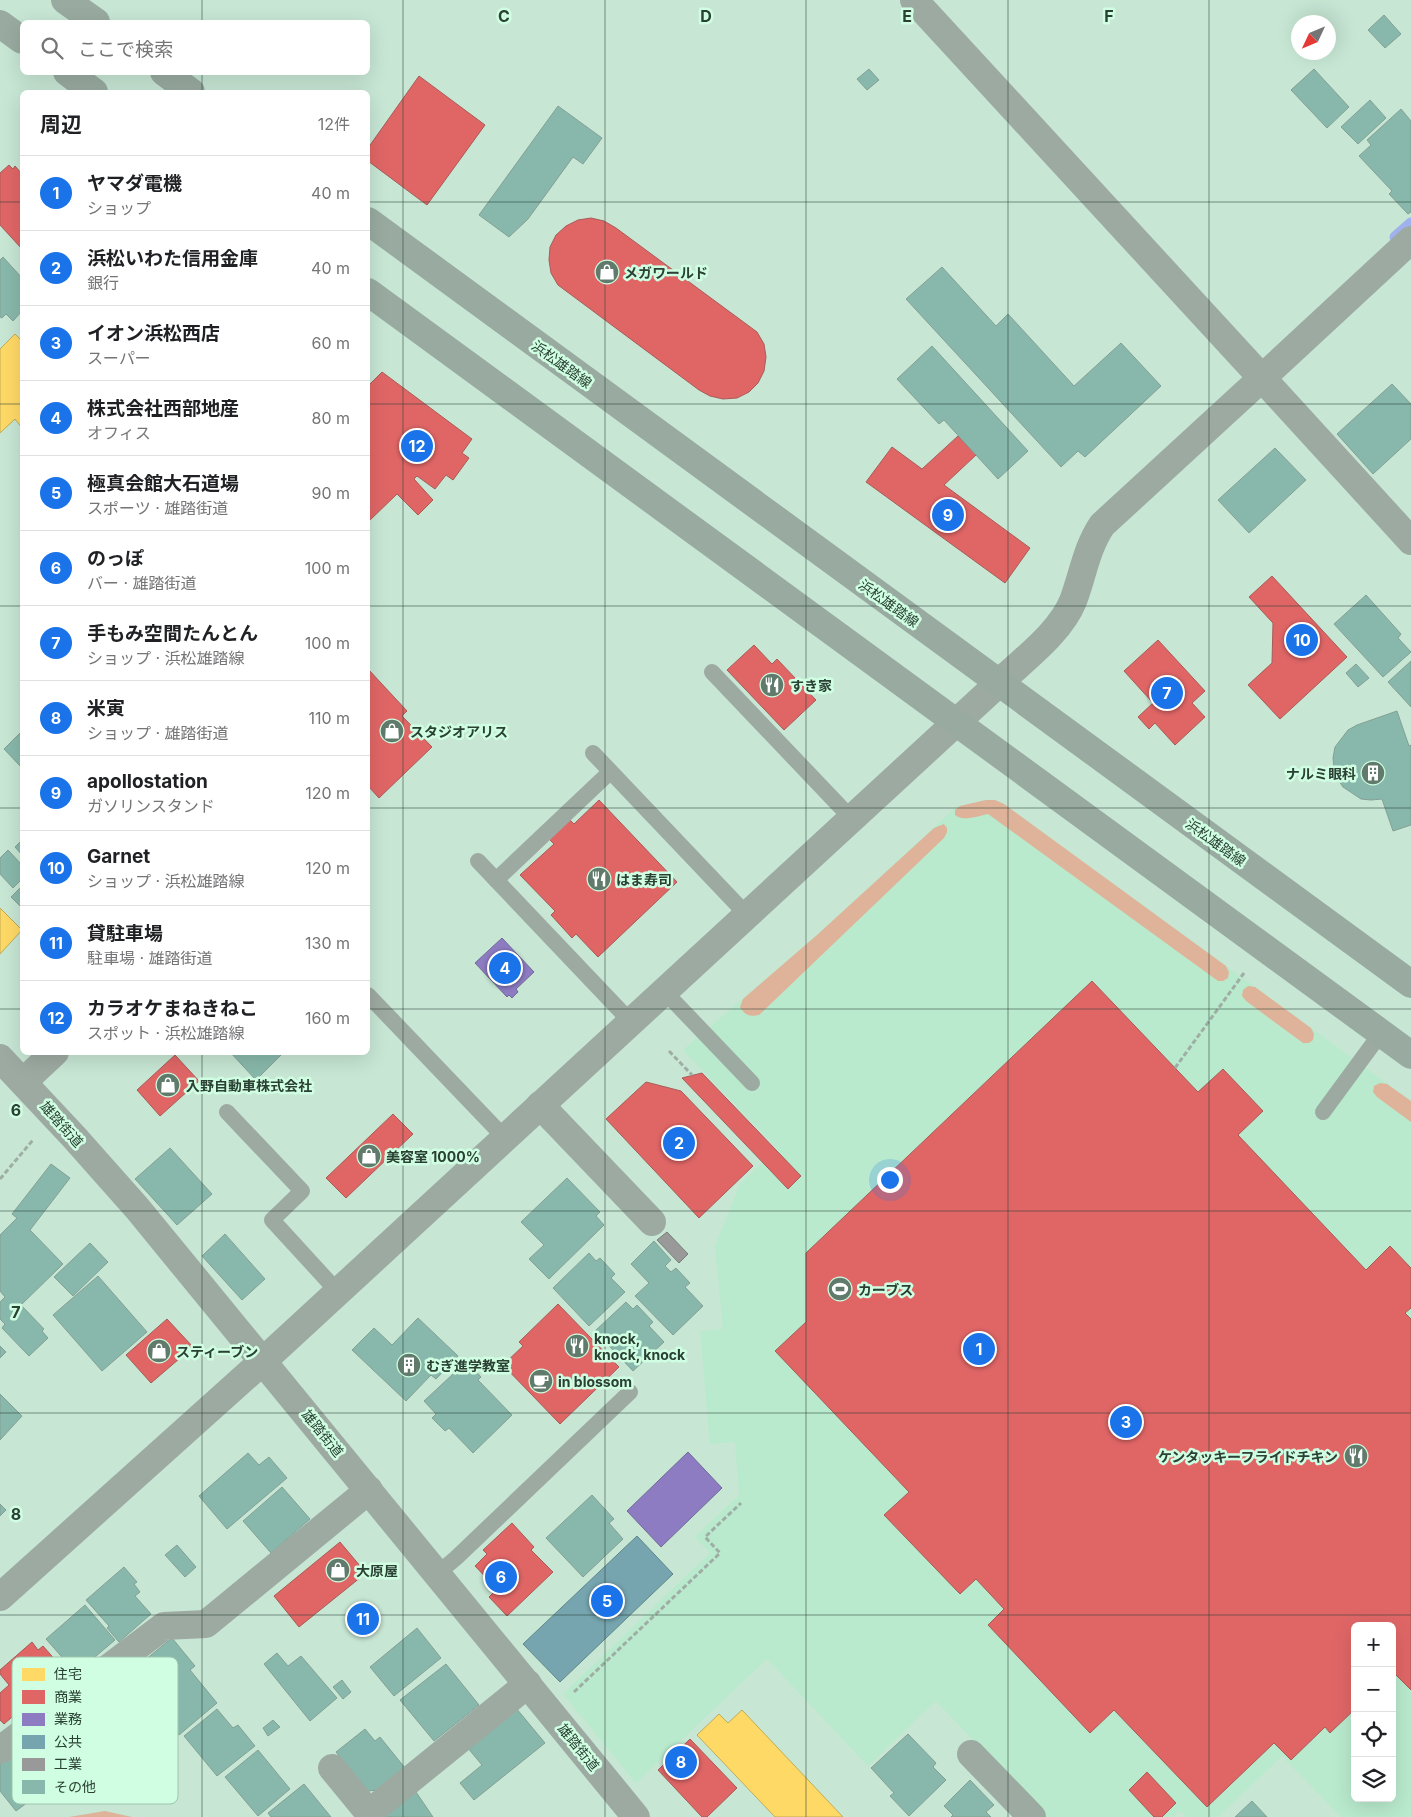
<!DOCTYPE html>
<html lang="ja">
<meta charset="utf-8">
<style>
:root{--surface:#fff;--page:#f6f6f6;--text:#202124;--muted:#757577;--line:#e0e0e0;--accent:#1a73e8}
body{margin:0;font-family:Inter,"Noto Sans JP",sans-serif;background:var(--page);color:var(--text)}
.controls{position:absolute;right:15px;bottom:15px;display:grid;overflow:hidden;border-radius:8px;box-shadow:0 5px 20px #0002}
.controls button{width:45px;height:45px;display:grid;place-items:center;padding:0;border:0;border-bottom:1px solid var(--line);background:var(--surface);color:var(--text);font:25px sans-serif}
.compass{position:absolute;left:1291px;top:15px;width:45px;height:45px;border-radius:50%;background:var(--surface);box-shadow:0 5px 20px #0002;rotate:226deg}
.you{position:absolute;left:889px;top:1179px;width:18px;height:18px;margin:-12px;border:4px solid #fff;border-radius:50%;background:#1a73e8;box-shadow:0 0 0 8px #1a73e833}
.badge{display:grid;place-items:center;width:32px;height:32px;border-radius:50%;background:var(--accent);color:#fff;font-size:16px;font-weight:700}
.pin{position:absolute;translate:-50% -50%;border:2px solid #fff;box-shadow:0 1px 5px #0006}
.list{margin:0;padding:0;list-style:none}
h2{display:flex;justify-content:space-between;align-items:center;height:65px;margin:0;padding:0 20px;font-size:21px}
h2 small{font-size:16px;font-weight:400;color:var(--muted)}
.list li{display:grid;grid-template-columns:32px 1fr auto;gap:15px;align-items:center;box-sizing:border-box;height:75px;padding:0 20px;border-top:1px solid var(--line)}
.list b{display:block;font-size:19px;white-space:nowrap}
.list p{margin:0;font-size:16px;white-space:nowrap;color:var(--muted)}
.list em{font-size:16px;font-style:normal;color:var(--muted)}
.icon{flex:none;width:28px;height:28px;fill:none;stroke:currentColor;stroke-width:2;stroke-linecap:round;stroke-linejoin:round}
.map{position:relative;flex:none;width:1411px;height:1817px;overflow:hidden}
.search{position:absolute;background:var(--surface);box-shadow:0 5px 20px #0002;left:20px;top:20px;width:350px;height:55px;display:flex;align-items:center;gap:12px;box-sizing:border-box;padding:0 18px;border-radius:8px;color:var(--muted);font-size:19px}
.panel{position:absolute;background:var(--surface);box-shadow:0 5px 20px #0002;left:20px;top:90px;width:350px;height:965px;border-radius:8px}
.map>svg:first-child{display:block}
.built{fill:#b9eacd;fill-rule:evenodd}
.forest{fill:#dfb399}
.homes{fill:#ffd966;stroke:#bfab57}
.shops{fill:#e06666;stroke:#a95b57}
.offices{fill:#8e7cc3;stroke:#706a98}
.public{fill:#76a5af;stroke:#5f878a}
.industry{fill:#999;stroke:#777e7a}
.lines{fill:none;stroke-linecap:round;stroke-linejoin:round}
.stream{stroke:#a1b1ee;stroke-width:11}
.building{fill:#88b8ab;stroke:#84a095}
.path{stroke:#9faea5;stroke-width:3;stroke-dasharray:5 2.5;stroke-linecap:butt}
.service{stroke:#9daaa2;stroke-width:16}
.minor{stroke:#9daaa2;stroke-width:28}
.tertiary{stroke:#9daaa2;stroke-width:28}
.primary{stroke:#99aba1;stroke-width:28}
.grid{fill:none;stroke:#294033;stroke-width:1;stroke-opacity:0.55}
.labels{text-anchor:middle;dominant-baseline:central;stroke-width:5;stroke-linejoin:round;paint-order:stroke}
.poi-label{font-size:14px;font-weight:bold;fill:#294033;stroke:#d0fee2;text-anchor:start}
.street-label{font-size:14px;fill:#294033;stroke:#d0fee2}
.key{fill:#d0fee2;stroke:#9ec5ae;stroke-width:1}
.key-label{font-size:14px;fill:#294033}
.grid-label{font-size:16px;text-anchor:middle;font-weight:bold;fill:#294033;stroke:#d0fee2;stroke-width:5;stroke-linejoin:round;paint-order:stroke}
</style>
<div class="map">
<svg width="1411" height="1817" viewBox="0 0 1411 1817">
<rect width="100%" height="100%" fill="#c7e6d4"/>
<!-- built -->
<path class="built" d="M986 800H995L1004 804 1411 1101V1817H1341L1282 1756 1218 1817H1186L1180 1811 1173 1817H1046L936 1701 868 1766 767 1659 636 1783 563 1694 710 1553 695 1537 739 1495 735 1442 710 1444 700 1331 723 1329 715 1246 740 1184 777 1148 683 1050 817 935 956 807ZM1355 1626H1392V1798H1355Z"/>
<!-- forest -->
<g class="forest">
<path d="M986 800H995L1004 804 1226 966 1229 972 1228 978 1223 981H1218L988 814C978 816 963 822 955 815V810L960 806Z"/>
<path d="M944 824 947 828V832L944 838 759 1015C749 1017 745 1015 740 1007L743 999 817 935 934 828Z"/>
<polygon points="1248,986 1255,987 1311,1028 1314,1034 1313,1040 1309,1043 1303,1043 1246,1001 1242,996 1243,990"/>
<polygon points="1380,1083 1387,1084 1411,1101 1411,1122 1377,1097 1373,1092 1374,1086"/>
<polygon points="105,1811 132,1817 69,1817"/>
</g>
<!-- homes -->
<g class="homes">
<polygon points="15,334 20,339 22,336 22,428 15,419 0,433 0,349"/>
<polygon points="0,908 22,930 0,954"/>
<polygon points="742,1710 843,1817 775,1817 697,1735 719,1714 728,1723"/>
</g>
<!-- shops -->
<g class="shops">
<polygon points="419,76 485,125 427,205 368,161 368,148"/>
<polygon points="9,165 13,169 15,166 22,174 22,249 0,225 0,173"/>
<polygon points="591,218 604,221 616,228 757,332 764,344 766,357 764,371 758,383 749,392 737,398 723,399 710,396 699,390 558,285 551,273 549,260 550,247 556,235 566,226 578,220"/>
<polygon points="382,372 472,439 462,453 469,458 453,480 446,475 435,489 417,476 414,479 433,500 418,515 397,494 368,522 368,386"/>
<polygon points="958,436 976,455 944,485 1030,548 1005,583 866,482 892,447 922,469"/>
<polygon points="1272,576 1347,657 1280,719 1248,685 1272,663 1273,623 1249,597"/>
<polygon points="1158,640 1205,691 1192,703 1205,717 1175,745 1155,723 1149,729 1138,717 1153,703 1124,671"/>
<polygon points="754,645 772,664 777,659 816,700 784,730 727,670"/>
<polygon points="368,669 407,711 402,716 432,747 379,798 368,786"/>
<polygon points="599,800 677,882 598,957 576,934 572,938 551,915 555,911 520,875 554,844 547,837 568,818 574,824"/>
<polygon points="1092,981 1198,1092 1223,1069 1263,1111 1238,1135 1366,1270 1390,1246 1411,1268 1411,1308 1405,1313 1411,1319 1411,1690 1393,1672 1392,1673 1392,1626 1355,1626 1355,1709 1330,1733 1325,1727 1291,1760 1274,1743 1207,1807 1114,1710 1090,1733 988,1625 1004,1609 976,1579 960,1594 884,1515 909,1492 775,1351 806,1322 806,1253"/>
<polygon points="175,1055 199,1081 160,1116 137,1090"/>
<polygon points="702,1073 801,1176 788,1189 682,1078"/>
<polygon points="646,1082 681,1091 753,1166 699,1218 606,1119"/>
<polygon points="393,1114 413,1134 346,1198 326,1178"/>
<polygon points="558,1304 619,1367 560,1424 503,1365 523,1346 519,1342"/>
<polygon points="167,1319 193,1347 151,1383 126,1355"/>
<polygon points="512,1523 534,1547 531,1550 553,1572 507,1616 489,1597 497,1589 475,1566 487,1554 483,1550"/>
<polygon points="340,1542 366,1573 299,1627 274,1596"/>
<polygon points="32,1642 38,1650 43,1646 65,1671 4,1724 0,1720 0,1693 9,1685 0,1674 0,1670"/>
<polygon points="690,1739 737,1788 707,1817 702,1817 658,1770"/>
<polygon points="1147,1772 1176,1803 1162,1817 1154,1817 1129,1790"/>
</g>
<!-- offices -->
<g class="offices">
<polygon points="502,938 534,972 516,989 518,992 512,998 509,995 507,997 475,963"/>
<polygon points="688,1452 722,1488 661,1547 627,1511"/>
</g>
<!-- public -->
<polygon class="public" points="637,1536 673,1574 560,1682 523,1644"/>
<!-- industry -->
<polygon class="industry" points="667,1232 688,1254 679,1263 657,1240"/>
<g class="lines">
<!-- stream -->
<polyline class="stream" points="1395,237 1411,223"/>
</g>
<!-- building -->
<g class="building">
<polygon points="1384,15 1401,34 1385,48 1368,30"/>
<polygon points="869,69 879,80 867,90 857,79"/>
<polygon points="1314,69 1349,107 1327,128 1291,90"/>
<polygon points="1370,100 1386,118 1358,144 1341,127"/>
<polygon points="558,106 602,138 583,164 573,157 528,219 509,237 479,215"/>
<polygon points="1401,109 1411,121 1411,212 1408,214 1389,194 1392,191 1359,156 1371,145 1367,140"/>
<polygon points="3,257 22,278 22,311 13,321 6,314 2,318 0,317 0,260"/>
<polygon points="942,267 996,326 1008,314 1074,386 1121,343 1161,386 1085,457 1078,451 1061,467 906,299"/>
<polygon points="932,346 1028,451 998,479 944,420 939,424 897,379"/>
<polygon points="1392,384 1411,404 1411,439 1373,474 1337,434"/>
<polygon points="1275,448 1306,480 1249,533 1218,500"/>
<polygon points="1366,595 1401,634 1398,638 1411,652 1383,677 1334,624"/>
<polygon points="1411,661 1411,707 1388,682"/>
<polygon points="1356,664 1369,678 1358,687 1346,673"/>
<polygon points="1397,711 1409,746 1411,745 1411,825 1393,831 1382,799 1371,800 1361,799 1343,787 1337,778 1334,768 1333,758 1335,747 1348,730 1357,725"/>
<polygon points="22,731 22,768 4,749"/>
<polygon points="22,840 22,855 15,847"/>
<polygon points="8,850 22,865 22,879 13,888 0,874 0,858"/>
<polygon points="22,886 22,904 20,906 11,897"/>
<polygon points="230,1052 284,1052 256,1080"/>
<polygon points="170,1148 212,1194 177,1225 135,1179"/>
<polygon points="51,1164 70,1178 30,1230 63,1264 21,1305 44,1329 42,1331 48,1338 29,1356 2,1328 5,1324 0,1319 0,1302 5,1297 0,1291 0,1235 17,1218 12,1214"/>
<polygon points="567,1178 600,1212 596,1216 604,1225 549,1279 529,1259 544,1245 521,1222"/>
<polygon points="225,1234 265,1279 242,1300 202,1256"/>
<polygon points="654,1241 671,1260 665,1266 671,1272 676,1268 690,1283 685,1287 703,1306 673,1335 635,1296 649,1283 631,1264"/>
<polygon points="90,1243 108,1262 73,1296 54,1277"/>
<polygon points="589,1253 596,1261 600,1258 615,1274 611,1278 625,1292 589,1326 553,1288"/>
<polygon points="98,1276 147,1332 102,1371 53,1315"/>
<polygon points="626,1302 633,1309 637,1305 653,1322 649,1326 664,1342 633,1371 595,1331"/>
<polygon points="418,1318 458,1356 436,1379 431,1375 406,1401 352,1350 374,1328 392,1345"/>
<polygon points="0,1346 6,1352 0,1358"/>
<polygon points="467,1361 481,1377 478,1380 512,1415 473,1453 449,1428 445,1431 432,1418 436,1414 424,1401"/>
<polygon points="0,1394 22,1416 0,1440"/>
<polygon points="248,1453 259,1465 269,1457 287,1478 227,1529 199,1496"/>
<polygon points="282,1487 310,1519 271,1553 243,1521"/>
<polygon points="592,1495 614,1519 609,1523 623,1539 583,1577 546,1538"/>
<polygon points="0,1504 6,1510 0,1516"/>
<polygon points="177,1545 196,1567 185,1577 165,1555"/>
<polygon points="124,1567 137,1582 134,1584 140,1592 135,1596 151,1614 119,1642 107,1628 109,1626 86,1600"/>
<polygon points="85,1605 115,1640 76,1673 46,1639"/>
<polygon points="417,1628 441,1658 394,1696 370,1667"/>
<polygon points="172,1638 195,1666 190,1670 217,1703 179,1735 129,1673"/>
<polygon points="277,1653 288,1666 301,1656 337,1698 310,1721 264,1664"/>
<polygon points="446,1664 479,1705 434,1741 400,1700"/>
<polygon points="342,1680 351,1692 343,1699 333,1687"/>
<polygon points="516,1708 545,1743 474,1800 460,1783 482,1765 467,1747"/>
<polygon points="217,1709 233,1728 238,1725 255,1746 217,1776 184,1736"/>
<polygon points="273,1720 280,1727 268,1736 263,1728"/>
<polygon points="365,1729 375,1741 380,1737 405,1768 378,1790 368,1791 336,1752"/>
<polygon points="908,1734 936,1763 933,1767 946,1780 909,1816 890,1796 894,1793 871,1768"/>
<polygon points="30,1740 60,1778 16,1811 0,1791 0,1762"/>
<polygon points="258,1750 290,1789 258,1816 225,1777"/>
<polygon points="970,1780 994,1805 986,1812 991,1817 951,1817 953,1815 944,1806"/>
<polygon points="304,1784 331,1817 271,1817 268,1813"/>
<polygon points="416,1792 433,1817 383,1817"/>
<polygon points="1252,1801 1267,1817 1235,1817"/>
</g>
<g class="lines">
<!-- path -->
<g class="path">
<polyline points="669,1051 692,1075"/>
<polyline points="1175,1068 1244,973"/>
<polyline points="0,1179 33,1140"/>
<polyline points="574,1692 720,1553 705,1537 741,1503"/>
</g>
<!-- service -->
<g class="service">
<polyline points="712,672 852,819"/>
<polyline points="593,753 747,915"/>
<polyline points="478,861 631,1022"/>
<polyline points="496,880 610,772"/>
<polyline points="664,991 752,1083"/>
<polyline points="368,995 505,1138"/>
<polyline points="227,1112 302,1191 272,1220 338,1292"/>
<polyline points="1323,1112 1381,1033"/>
<polyline points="437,1574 456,1558 630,1392"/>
</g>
<!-- minor -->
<g class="minor">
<polyline points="914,0 1262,378 1411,240"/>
<path d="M999 683C1024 659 1060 633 1073 601 1083 575 1086 549 1102 525L1262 378 1411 541"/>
<polyline points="23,1082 55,1052"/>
<polyline points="540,1105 652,1222"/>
<polyline points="0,1750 164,1626 206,1624 369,1490"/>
<polyline points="971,1754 1032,1817"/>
<polyline points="332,1768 369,1813 528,1684"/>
</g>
<!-- tertiary -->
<g class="tertiary">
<polyline points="0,1058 74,1137 137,1208 636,1817"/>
<polyline points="0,1597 263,1361 999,683"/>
</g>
<!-- primary -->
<g class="primary">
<polyline points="65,0 96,22"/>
<polyline points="0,24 22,40"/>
<polyline points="67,72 94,92"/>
<polyline points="164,72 191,92"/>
<polyline points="368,221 1411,984"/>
<polyline points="368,292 1411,1055"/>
</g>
</g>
<!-- grid -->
<path class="grid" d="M202 0V22M403 0V1817M605 0V1817M806 0V1817M1008 0V1817M1209 0V1817M202 72V92M0 202H22M368 202H1411M0 404H22M368 404H1411M0 606H22M368 606H1411M0 808H22M368 808H1411M0 1009H22M368 1009H1411M202 1052V1817M0 1211H1411M0 1413H1411M0 1615H1411"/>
<!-- icons -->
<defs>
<g id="shop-disc" transform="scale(1.25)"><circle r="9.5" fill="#607a6b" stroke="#d0fee2"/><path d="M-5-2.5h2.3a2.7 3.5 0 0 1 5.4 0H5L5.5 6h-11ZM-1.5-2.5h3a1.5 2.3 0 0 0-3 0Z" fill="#fff"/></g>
<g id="restaurant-disc" transform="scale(1.25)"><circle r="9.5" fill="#607a6b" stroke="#d0fee2"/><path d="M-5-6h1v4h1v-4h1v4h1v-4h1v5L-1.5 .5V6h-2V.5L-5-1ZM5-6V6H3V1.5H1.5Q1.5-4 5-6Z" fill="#fff"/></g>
<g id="building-disc" transform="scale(1.25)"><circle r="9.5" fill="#607a6b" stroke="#d0fee2"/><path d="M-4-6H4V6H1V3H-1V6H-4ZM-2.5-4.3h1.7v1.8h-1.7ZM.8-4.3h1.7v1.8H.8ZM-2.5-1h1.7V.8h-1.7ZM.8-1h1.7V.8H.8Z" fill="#fff"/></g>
<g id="stadium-disc" transform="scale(1.25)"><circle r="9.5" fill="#607a6b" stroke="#d0fee2"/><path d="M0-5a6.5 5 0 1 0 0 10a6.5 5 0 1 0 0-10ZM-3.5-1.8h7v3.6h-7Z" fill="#fff"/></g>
<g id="cafe-disc" transform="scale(1.25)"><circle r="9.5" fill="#607a6b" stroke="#d0fee2"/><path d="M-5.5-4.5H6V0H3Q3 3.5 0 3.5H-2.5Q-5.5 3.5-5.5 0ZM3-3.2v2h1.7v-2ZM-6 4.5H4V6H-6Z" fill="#fff"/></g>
</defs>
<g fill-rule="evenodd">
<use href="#shop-disc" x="607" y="272"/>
<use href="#restaurant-disc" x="772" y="685"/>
<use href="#shop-disc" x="392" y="731"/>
<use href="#building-disc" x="1373" y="773"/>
<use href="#restaurant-disc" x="599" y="879"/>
<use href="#shop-disc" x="168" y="1085"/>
<use href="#shop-disc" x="369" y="1156"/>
<use href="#stadium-disc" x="840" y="1289"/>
<use href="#restaurant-disc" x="577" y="1346"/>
<use href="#shop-disc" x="159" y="1351"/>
<use href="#building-disc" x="409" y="1365"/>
<use href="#cafe-disc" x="541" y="1381"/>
<use href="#restaurant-disc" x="1356" y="1456"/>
<use href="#shop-disc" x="338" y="1570"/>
</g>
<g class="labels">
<!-- poi labels -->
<g class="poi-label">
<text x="624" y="272">メガワールド</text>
<text x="790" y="685">すき家</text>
<text x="410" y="731">スタジオアリス</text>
<text x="1356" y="773" text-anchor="end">ナルミ眼科</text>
<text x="616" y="879">はま寿司</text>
<text x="186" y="1085">入野自動車株式会社</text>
<text x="386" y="1156">美容室 1000%</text>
<text x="858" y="1289">カーブス</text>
<text x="594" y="1338">knock,<tspan x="594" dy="16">knock, knock</tspan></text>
<text x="176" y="1351">スティーブン</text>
<text x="426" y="1365">むぎ進学教室</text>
<text x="558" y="1381">in blossom</text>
<text x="1338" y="1456" text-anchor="end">ケンタッキーフライドチキン</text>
<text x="356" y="1570">大原屋</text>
</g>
<!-- street labels -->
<g class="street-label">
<text transform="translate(562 364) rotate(36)">浜松雄踏線</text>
<text transform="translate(889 603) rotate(36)">浜松雄踏線</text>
<text transform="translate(1216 842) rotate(36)">浜松雄踏線</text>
<text transform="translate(62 1124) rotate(48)">雄踏街道</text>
<text transform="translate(323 1433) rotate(51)">雄踏街道</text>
<text transform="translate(579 1747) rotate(51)">雄踏街道</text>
</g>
</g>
<!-- legend -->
<rect x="12" y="1657" width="166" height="147" rx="8" class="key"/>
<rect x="22" y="1668" width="23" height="13" fill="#ffd966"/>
<rect x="22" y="1690" width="23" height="14" fill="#e06666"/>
<rect x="22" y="1713" width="23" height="13" fill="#8e7cc3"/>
<rect x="22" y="1735" width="23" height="14" fill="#76a5af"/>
<rect x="22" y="1758" width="23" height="13" fill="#999"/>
<rect x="22" y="1780" width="23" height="14" fill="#88b8ab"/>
<g class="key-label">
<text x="54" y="1679">住宅</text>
<text x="54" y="1702">商業</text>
<text x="54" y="1724">業務</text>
<text x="54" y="1747">公共</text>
<text x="54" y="1769">工業</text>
<text x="54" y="1792">その他</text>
</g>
<g class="grid-label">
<text x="504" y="22">C</text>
<text x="706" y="22">D</text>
<text x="907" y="22">E</text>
<text x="1109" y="22">F</text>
<text x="16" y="1116">6</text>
<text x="16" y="1318">7</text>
<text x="16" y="1520">8</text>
</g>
</svg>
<div class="controls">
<button>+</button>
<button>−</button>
<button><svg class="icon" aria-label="locate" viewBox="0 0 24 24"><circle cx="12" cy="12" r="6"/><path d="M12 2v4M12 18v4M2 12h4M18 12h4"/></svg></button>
<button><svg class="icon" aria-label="layers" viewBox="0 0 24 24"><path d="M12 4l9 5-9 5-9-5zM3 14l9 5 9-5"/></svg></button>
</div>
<svg class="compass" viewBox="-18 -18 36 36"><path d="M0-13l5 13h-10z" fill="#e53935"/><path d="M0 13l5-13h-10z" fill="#757577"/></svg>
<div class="you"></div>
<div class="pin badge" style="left:979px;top:1349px">1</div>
<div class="pin badge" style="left:679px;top:1143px">2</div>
<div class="pin badge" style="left:1126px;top:1422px">3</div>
<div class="pin badge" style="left:505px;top:968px">4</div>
<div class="pin badge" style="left:607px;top:1601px">5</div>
<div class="pin badge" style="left:501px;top:1577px">6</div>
<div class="pin badge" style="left:1167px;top:693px">7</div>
<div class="pin badge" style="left:681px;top:1762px">8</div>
<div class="pin badge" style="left:948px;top:515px">9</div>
<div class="pin badge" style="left:1302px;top:640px">10</div>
<div class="pin badge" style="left:363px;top:1619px">11</div>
<div class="pin badge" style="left:417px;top:446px">12</div>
<div class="search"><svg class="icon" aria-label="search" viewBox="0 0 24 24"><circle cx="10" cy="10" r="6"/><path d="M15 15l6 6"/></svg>ここで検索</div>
<section class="panel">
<h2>周辺<small>12件</small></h2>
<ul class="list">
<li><span class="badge">1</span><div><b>ヤマダ電機</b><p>ショップ</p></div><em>40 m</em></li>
<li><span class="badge">2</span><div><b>浜松いわた信用金庫</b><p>銀行</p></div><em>40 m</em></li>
<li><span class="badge">3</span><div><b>イオン浜松西店</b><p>スーパー</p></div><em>60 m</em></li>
<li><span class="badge">4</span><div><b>株式会社西部地産</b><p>オフィス</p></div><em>80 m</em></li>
<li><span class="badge">5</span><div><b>極真会館大石道場</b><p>スポーツ · 雄踏街道</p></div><em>90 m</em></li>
<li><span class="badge">6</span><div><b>のっぽ</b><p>バー · 雄踏街道</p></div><em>100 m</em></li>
<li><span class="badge">7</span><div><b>手もみ空間たんとん</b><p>ショップ · 浜松雄踏線</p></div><em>100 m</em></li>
<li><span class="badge">8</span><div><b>米寅</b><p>ショップ · 雄踏街道</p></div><em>110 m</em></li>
<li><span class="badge">9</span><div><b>apollostation</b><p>ガソリンスタンド</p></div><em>120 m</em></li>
<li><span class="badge">10</span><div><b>Garnet</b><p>ショップ · 浜松雄踏線</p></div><em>120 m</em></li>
<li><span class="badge">11</span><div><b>貸駐車場</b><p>駐車場 · 雄踏街道</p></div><em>130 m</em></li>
<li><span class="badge">12</span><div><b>カラオケまねきねこ</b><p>スポット · 浜松雄踏線</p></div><em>160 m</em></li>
</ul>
</section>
</div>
